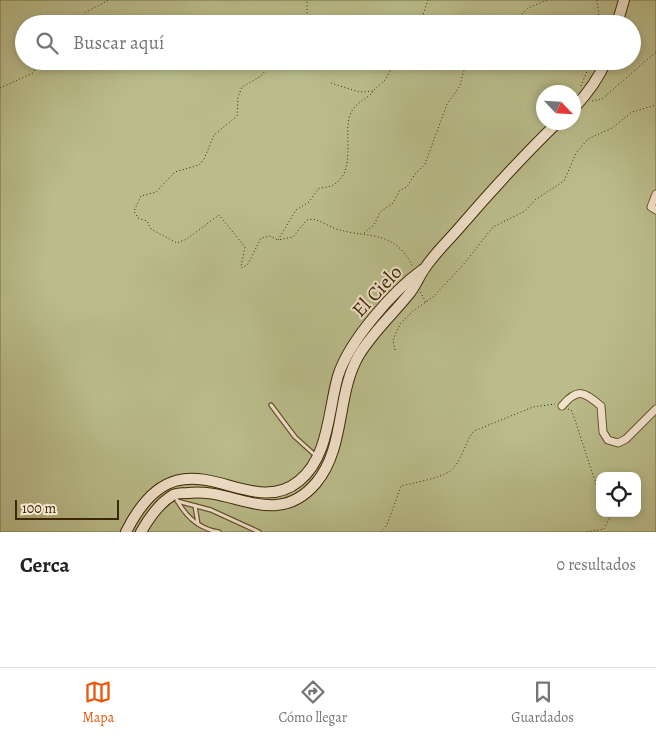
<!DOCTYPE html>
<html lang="es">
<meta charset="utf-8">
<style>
:root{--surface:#fff;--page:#f6f6f6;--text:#202124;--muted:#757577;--line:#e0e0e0;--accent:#ea580c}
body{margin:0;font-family:Alegreya,serif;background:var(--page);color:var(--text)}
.controls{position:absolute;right:15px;bottom:15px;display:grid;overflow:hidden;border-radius:10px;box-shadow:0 2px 8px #0003}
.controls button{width:45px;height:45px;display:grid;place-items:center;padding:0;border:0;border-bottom:1px solid var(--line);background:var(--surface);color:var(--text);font:25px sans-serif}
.compass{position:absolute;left:536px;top:85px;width:45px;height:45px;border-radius:50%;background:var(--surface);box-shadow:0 2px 8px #0003;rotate:115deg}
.scale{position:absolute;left:15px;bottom:12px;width:104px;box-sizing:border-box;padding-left:5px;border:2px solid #3e2804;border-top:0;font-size:14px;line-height:18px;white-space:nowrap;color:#3e2804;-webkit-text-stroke:4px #f3e4ce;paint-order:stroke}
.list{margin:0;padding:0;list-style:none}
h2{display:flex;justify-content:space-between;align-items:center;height:65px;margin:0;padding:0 20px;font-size:21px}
h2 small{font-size:16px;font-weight:400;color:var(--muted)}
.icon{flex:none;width:28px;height:28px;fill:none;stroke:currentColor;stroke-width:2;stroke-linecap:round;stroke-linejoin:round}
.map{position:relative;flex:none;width:656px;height:532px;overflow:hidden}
.search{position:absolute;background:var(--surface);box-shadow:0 2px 8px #0003;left:15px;right:15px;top:15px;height:55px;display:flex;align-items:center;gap:12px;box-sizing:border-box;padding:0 18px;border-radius:28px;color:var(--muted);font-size:19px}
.sheet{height:135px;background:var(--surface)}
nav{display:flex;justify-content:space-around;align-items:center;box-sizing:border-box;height:70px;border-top:1px solid var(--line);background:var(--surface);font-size:14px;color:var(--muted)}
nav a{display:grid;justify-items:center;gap:2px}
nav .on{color:var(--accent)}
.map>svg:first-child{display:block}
.green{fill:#babd8b;stroke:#7c7248;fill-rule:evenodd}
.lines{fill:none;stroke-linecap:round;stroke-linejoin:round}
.lane-casing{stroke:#6a5430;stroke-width:5.5}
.street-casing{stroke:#6a5430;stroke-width:9}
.secondary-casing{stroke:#3e2804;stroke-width:12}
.path{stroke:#3e2804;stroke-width:1;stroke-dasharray:1 2.5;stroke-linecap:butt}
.lane{stroke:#f3e4ce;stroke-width:3}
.street{stroke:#f3e4ce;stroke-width:7}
.secondary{stroke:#f3e4ce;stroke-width:10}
.labels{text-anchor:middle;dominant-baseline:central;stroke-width:4;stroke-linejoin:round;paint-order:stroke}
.street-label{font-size:20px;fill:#3e2804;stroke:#f3e4ce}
</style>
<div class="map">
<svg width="656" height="532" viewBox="0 0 656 532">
<rect width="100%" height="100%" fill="#edd6b3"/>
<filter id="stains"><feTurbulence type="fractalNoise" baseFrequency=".004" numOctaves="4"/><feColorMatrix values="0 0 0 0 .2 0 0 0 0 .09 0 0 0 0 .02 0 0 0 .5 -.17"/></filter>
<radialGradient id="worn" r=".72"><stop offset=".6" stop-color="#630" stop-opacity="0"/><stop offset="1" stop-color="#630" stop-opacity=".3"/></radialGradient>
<!-- green -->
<path class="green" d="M0 0H656V532H0ZM24 24H632V61H24ZM544 92H574V122H544ZM600 476H637V513H600Z"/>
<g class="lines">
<!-- lane casing -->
<g class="lane-casing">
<g id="lane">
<polyline points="271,405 295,437 315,455"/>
<path d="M177 500C186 517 200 529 219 532"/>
<polyline points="177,501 211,510 259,532"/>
<polyline points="195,506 198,524"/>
</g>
</g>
<!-- street casing -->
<g class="street-casing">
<g id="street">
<polyline points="656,194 651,207 656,210"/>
<path d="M562 406C578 387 584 392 601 406L603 432 608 440 618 443 626 439 656 409"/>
</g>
</g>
<!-- secondary casing -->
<g class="secondary-casing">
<g id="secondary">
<polyline points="617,24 624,0"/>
<path d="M574 108C588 93 598 80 606 61"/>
<path d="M126 532C181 421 245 525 299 481 329 457 328 411 338 376 349 341 393 291 422 270"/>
<path d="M141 532C149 518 159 503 173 495 177 493 183 493 188 493 233 487 276 530 316 483 346 447 336 394 359 355 373 332 393 314 409 294 416 286 419 276 425 268 435 253 448 241 460 227 491 191 523 156 558 122"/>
</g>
</g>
<!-- path -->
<g class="path">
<polyline points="597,0 600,24"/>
<polyline points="72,24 88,11 109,0"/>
<polyline points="307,24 307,0"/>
<polyline points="420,24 428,0"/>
<polyline points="512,24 528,8 547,0"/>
<polyline points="273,61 261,76 242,87 238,97 237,116 214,135 204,159 199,165 175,172 156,192 141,196 134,211 138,218 147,221 151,229 177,243 187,239 219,215 245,247 241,266 242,268 248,264 261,238 270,236 278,240"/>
<path d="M331 83 359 92 374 91C366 100 354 103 350 115 343 136 357 172 333 185 328 188 322 187 318 189L309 202 296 210 278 240 293 237 307 220C317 217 327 226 336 229 370 239 394 229 413 267"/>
<polyline points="581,86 591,61"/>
<polyline points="0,88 33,73 40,61"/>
<polyline points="374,90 385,80 396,61"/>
<polyline points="592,101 602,99 656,52"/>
<polyline points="364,233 374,225 380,212 393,203 400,190 407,187 415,174 425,164 447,104 460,86 463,72 471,61"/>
<polyline points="420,292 426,302"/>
<polyline points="395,350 393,340 400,324 413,311 433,297 463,265 493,227 525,211 536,199 564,181 576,153 588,139 612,128 632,112 656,105"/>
<polyline points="568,409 572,411 596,484 600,488"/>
<path d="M381 532 387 525 401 486C413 483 441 478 450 471 462 462 464 443 474 431L533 407 555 404"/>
<polyline points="587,532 604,529 612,513"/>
</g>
<!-- lane -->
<use href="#lane" class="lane"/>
<!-- street -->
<use href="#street" class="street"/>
<!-- secondary -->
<use href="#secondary" class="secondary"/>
</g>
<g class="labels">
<!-- street labels -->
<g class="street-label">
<text transform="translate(377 291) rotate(-47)">El Cielo</text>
</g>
</g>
<rect width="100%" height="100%" filter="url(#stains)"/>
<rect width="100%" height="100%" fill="url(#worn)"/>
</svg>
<div class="controls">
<button><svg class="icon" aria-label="locate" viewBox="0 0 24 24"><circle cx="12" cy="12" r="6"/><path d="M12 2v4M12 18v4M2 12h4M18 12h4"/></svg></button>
</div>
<svg class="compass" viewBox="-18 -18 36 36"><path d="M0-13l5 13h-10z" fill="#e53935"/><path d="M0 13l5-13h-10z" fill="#757577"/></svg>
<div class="scale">100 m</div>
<div class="search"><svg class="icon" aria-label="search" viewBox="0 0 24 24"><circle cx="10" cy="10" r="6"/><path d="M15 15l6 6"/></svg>Buscar aquí</div>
</div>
<section class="sheet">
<h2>Cerca<small>0 resultados</small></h2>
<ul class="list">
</ul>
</section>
<nav>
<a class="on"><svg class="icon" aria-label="map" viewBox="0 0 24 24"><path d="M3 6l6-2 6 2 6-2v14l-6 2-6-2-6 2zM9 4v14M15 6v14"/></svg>Mapa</a>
<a><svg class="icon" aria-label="directions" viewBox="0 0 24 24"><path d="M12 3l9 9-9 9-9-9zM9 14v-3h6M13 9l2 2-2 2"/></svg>Cómo llegar</a>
<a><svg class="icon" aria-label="saved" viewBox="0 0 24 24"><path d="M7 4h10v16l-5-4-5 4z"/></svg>Guardados</a>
</nav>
